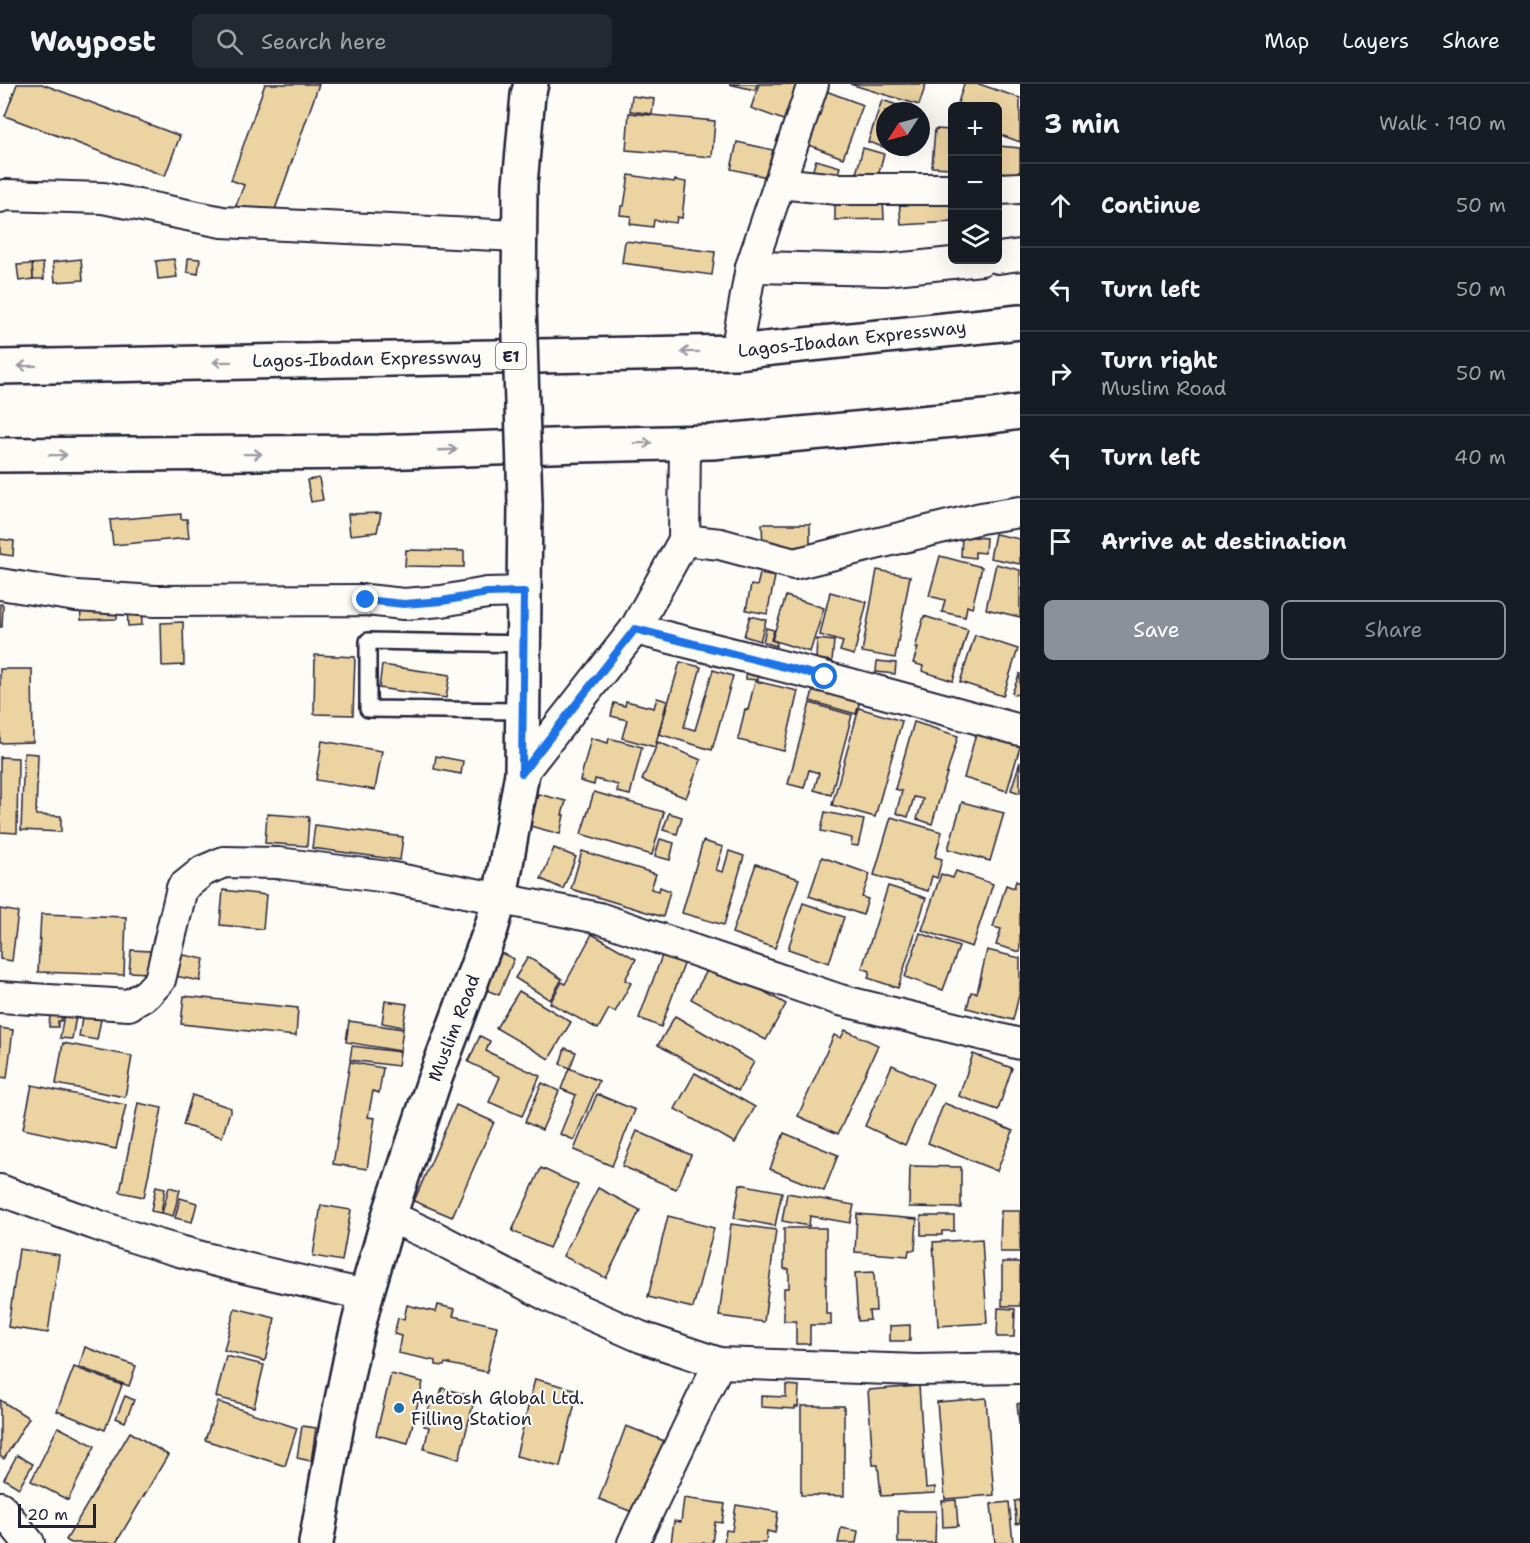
<!DOCTYPE html>
<meta charset="utf-8">
<style>
:root{--surface:#171b24;--page:#242831;--text:#f1f3f6;--muted:#9ea1a6;--line:#363941;--accent:#8c9099}
body{margin:0;font-family:"Shantell Sans",sans-serif;background:var(--page);color:var(--text)}
.controls{position:absolute;right:18px;top:18px;display:grid;overflow:hidden;border-radius:9px;box-shadow:0 6px 24px #0002}
.controls button{width:54px;height:54px;display:grid;place-items:center;padding:0;border:0;border-bottom:2px solid var(--line);background:var(--surface);color:var(--text);font:30px sans-serif}
.compass{position:absolute;left:876px;top:18px;width:54px;height:54px;border-radius:50%;background:var(--surface);box-shadow:0 6px 24px #0002;rotate:234deg}
.scale{position:absolute;left:18px;bottom:15px;width:78px;box-sizing:border-box;padding-left:6px;border:3px solid #22223b;border-top:0;font-size:16px;line-height:21px;white-space:nowrap;color:#22223b;-webkit-text-stroke:4px #fdfcf7;paint-order:stroke}
.stop{position:absolute;width:18px;height:18px;margin:-14px;border:4px solid #1a73e8;border-radius:50%;background:#fff}
.stop.end{background:#1a73e8;border-color:#fff;box-shadow:0 2px 6px #0008}
.list{margin:0;padding:0;list-style:none}
h2{display:flex;justify-content:space-between;align-items:center;height:78px;margin:0;padding:0 24px;font-size:26px}
h2 small{font-size:20px;font-weight:400;color:var(--muted)}
.list li{display:grid;grid-template-columns:39px 1fr auto;gap:18px;align-items:center;box-sizing:border-box;height:84px;padding:0 24px;border-top:2px solid var(--line)}
.list b{display:block;font-size:22px;white-space:nowrap}
.list p{margin:0;font-size:20px;white-space:nowrap;color:var(--muted)}
.list em{font-size:20px;font-style:normal;color:var(--muted)}
.actions{display:flex;gap:12px;padding:18px 24px}
.actions a{flex:1;padding:14px 0;border:2px solid var(--accent);border-radius:9px;text-align:center;font-size:21px;color:var(--accent)}
.actions .main{background:var(--accent);color:#fff}
.icon{flex:none;width:33px;height:33px;fill:none;stroke:currentColor;stroke-width:2;stroke-linecap:round;stroke-linejoin:round}
.map{position:relative;flex:none;width:1020px;height:1459px;overflow:hidden}
header{display:flex;align-items:center;gap:36px;box-sizing:border-box;height:84px;padding:0 30px;background:var(--surface);border-bottom:2px solid var(--line)}
header strong{font-size:28px}
nav{display:flex;gap:33px;margin-inline-start:auto;font-size:21px}
.search{width:420px;height:54px;background:var(--page);display:flex;align-items:center;gap:15px;box-sizing:border-box;padding:0 21px;border-radius:9px;color:var(--muted);font-size:22px}
main{display:flex}
aside{flex:1;background:var(--surface)}
.map>svg:first-child{display:block}
.building{fill:#ecd3a2;stroke:#22223b;stroke-width:1.5}
.lines{fill:none;stroke-linecap:round;stroke-linejoin:round}
.service-casing{stroke:#22223b;stroke-width:20}
.minor-casing{stroke:#22223b;stroke-width:34}
.tertiary-casing{stroke:#22223b;stroke-width:38}
.motorway-casing{stroke:#22223b;stroke-width:38}
.service{stroke:#fdfcf7;stroke-width:15}
.minor{stroke:#fdfcf7;stroke-width:30}
.tertiary{stroke:#fdfcf7;stroke-width:33}
.motorway{stroke:#fdfcf7;stroke-width:33}
.tertiary-bridge-casing{stroke:#22223b;stroke-width:38;stroke-linecap:butt}
.tertiary-bridge{stroke:#fdfcf7;stroke-width:33}
.oneway{stroke:#9a9aa2}
.route{stroke:#1a73e8;stroke-width:8}
.poi-dot{fill:#1f6fb2;stroke:#fdfcf7;stroke-width:2}
.labels{text-anchor:middle;dominant-baseline:central;stroke-width:4.5;stroke-linejoin:round;paint-order:stroke}
.shield{fill:#fdfcf7;stroke:#646373;stroke-width:1.5}
.shield-label{font-size:16px;font-weight:bold;fill:#22223b}
.street-label{font-size:18px;fill:#22223b;stroke:#fdfcf7}
.poi-label{font-size:18px;fill:#22223b;stroke:#fdfcf7;text-anchor:start}
</style>
<header>
<strong>Waypost</strong>
<div class="search"><svg class="icon" aria-label="search" viewBox="0 0 24 24"><circle cx="10" cy="10" r="6"/><path d="M15 15l6 6"/></svg>Search here</div>
<nav><a>Map</a><a>Layers</a><a>Share</a></nav>
</header>
<main>
<div class="map">
<svg width="1020" height="1459" viewBox="0 0 1020 1459">
<rect width="100%" height="100%" fill="#fdfcf7"/>
<filter id="ink" filterUnits="userSpaceOnUse"><feTurbulence type="fractalNoise" baseFrequency=".0167" numOctaves="2"/><feDisplacementMap in="SourceGraphic" scale="12" xChannelSelector="R" yChannelSelector="G"/><feConvolveMatrix kernelMatrix="1 2 1 2 8 2 1 2 1" color-interpolation-filters="sRGB"/></filter>
<g filter="url(#ink)">
<!-- building -->
<g class="building">
<polygon points="17,0 42,0 180,52 165,92 5,32"/>
<polygon points="265,0 319,0 271,137 235,124 244,101 231,96"/>
<polygon points="729,0 757,0 755,6"/>
<polygon points="759,0 799,0 786,37 751,24"/>
<polygon points="850,0 926,0 919,21"/>
<polygon points="964,0 979,0 1020,14 1020,58 998,50 998,22 957,22"/>
<polygon points="826,7 863,21 843,74 806,60"/>
<polygon points="632,12 654,15 652,30 630,27"/>
<polygon points="882,16 915,27 885,27 885,63 910,63 908,71 868,58"/>
<polygon points="629,29 715,37 712,73 626,66"/>
<polygon points="935,45 952,46 952,84 932,83"/>
<polygon points="737,58 773,66 767,93 731,85"/>
<polygon points="998,62 1020,64 1020,90 998,88"/>
<polygon points="863,64 884,70 876,99 855,94"/>
<polygon points="816,76 840,83 835,99 811,92"/>
<polygon points="629,91 674,98 675,96 686,98 682,134 677,133 676,139 654,136 653,143 630,140 631,132 620,131 621,122 624,122"/>
<polygon points="951,112 952,138 901,141 899,115"/>
<polygon points="883,114 884,135 835,136 835,115"/>
<polygon points="625,157 715,168 712,191 622,179"/>
<polygon points="188,174 200,175 198,190 187,188"/>
<polygon points="81,175 83,196 55,198 53,178"/>
<polygon points="174,175 177,193 158,195 156,177"/>
<polygon points="43,179 44,195 33,195 32,180"/>
<polygon points="32,180 33,195 19,197 17,181"/>
<polygon points="319,394 323,416 311,418 307,396"/>
<polygon points="381,429 377,448 350,451 348,430"/>
<polygon points="181,430 181,435 187,435 189,454 113,461 110,436"/>
<polygon points="762,440 810,440 810,463 763,463"/>
<polygon points="995,450 1020,455 1020,480 990,474"/>
<polygon points="962,452 986,454 985,469 975,468 975,474 961,472"/>
<polygon points="0,455 14,457 13,472 0,470"/>
<polygon points="406,466 464,467 464,483 405,482"/>
<polygon points="940,472 982,483 972,524 967,522 965,533 942,528 945,516 929,512"/>
<polygon points="996,480 1020,486 1020,533 986,525"/>
<polygon points="877,486 910,492 895,574 862,568"/>
<polygon points="760,490 775,493 767,530 746,526 751,501 757,502"/>
<polygon points="830,508 867,518 854,571 840,567 843,558 820,551"/>
<polygon points="786,512 824,524 810,568 772,556"/>
<polygon points="117,515 117,535 81,536 80,516"/>
<polygon points="0,520 3,521 2,543 0,543"/>
<polygon points="141,521 142,541 128,542 127,522"/>
<polygon points="750,532 766,536 760,557 744,552"/>
<polygon points="924,532 968,546 953,597 922,587 923,582 913,579 918,564 915,564"/>
<polygon points="183,538 184,581 162,582 161,539"/>
<polygon points="766,544 774,546 771,556 777,558 776,562 763,558"/>
<polygon points="975,551 1018,565 1003,612 960,598"/>
<polygon points="817,555 834,557 832,577 816,575"/>
<polygon points="315,571 355,573 353,631 314,630"/>
<polygon points="877,577 896,579 895,590 876,588"/>
<polygon points="680,578 701,583 684,643 695,646 713,586 733,592 712,666 659,650"/>
<polygon points="746,580 759,581 758,596 746,595"/>
<polygon points="382,581 450,591 446,614 379,604"/>
<polygon points="0,585 32,585 33,658 0,659"/>
<polygon points="1020,589 1020,612 1012,609"/>
<polygon points="817,594 862,610 856,630 810,617"/>
<polygon points="755,597 798,607 784,667 738,656 745,625 748,626"/>
<polygon points="657,614 667,617 655,663 622,654 627,636 611,632 614,619 625,622 626,617 654,624"/>
<polygon points="810,619 852,631 831,711 814,706 819,689 809,686 804,704 788,700"/>
<polygon points="859,624 902,637 875,733 832,721"/>
<polygon points="914,638 958,652 932,740 917,735 923,715 914,713 908,733 896,729 902,707 895,705"/>
<polygon points="978,642 1020,655 1020,663 1007,707 964,694"/>
<polygon points="591,654 608,659 609,654 642,663 630,711 617,708 618,701 595,695 594,701 580,697"/>
<polygon points="322,657 382,667 375,706 316,696"/>
<polygon points="658,658 701,676 686,714 642,696"/>
<polygon points="24,669 38,670 36,731 61,732 61,748 21,746"/>
<polygon points="436,672 463,677 461,690 434,685"/>
<polygon points="0,673 18,674 17,749 0,748"/>
<polygon points="1020,678 1020,709 1011,706"/>
<polygon points="594,708 664,728 652,771 581,750"/>
<polygon points="538,710 566,717 562,731 564,731 560,750 530,742"/>
<polygon points="962,718 1004,729 990,777 948,765"/>
<polygon points="825,728 864,736 858,762 851,761 852,754 821,747"/>
<polygon points="669,729 682,733 677,750 663,746"/>
<polygon points="267,730 309,733 307,762 265,759"/>
<polygon points="891,733 942,748 935,773 942,775 937,794 932,792 928,807 874,791"/>
<polygon points="315,741 403,753 400,776 312,764"/>
<polygon points="660,755 674,759 670,776 655,772"/>
<polygon points="703,757 723,763 716,786 723,788 729,767 744,772 724,841 682,829"/>
<polygon points="554,764 576,773 563,805 541,795"/>
<polygon points="582,767 656,790 651,805 659,807 660,803 670,807 663,833 571,805"/>
<polygon points="822,773 870,790 862,813 868,815 863,831 809,812"/>
<polygon points="756,780 799,795 775,864 732,849"/>
<polygon points="956,787 993,800 972,863 922,846 941,790 953,794"/>
<polygon points="1016,797 1020,799 1020,868 996,861 1001,845 993,843 1006,801 1014,804"/>
<polygon points="888,802 926,814 898,904 868,894 870,887 862,884"/>
<polygon points="223,806 266,811 263,845 220,841"/>
<polygon points="803,819 844,833 829,879 788,865"/>
<polygon points="0,825 18,828 12,877 0,875"/>
<polygon points="41,830 126,833 124,891 38,888"/>
<polygon points="920,849 959,863 943,906 905,893"/>
<polygon points="592,850 636,875 625,896 631,899 615,928 609,925 598,945 550,919 562,898 565,900"/>
<polygon points="131,866 150,867 149,889 129,888"/>
<polygon points="664,866 686,875 661,943 639,934"/>
<polygon points="987,866 1020,874 1020,907 1013,936 967,924 971,908 977,909"/>
<polygon points="499,868 514,875 499,911 484,905"/>
<polygon points="179,870 204,875 200,897 175,892"/>
<polygon points="528,873 562,895 550,916 515,894"/>
<polygon points="712,878 786,920 766,956 691,915"/>
<polygon points="519,907 571,938 549,975 496,944"/>
<polygon points="184,912 298,924 296,952 181,940"/>
<polygon points="385,917 407,920 403,943 382,939"/>
<polygon points="83,927 102,930 97,956 79,953"/>
<polygon points="64,930 76,932 72,955 60,954"/>
<polygon points="50,931 62,932 61,937 58,937 58,943 49,943"/>
<polygon points="675,932 754,978 738,1007 658,961"/>
<polygon points="349,937 403,945 400,967 346,958"/>
<polygon points="0,944 13,946 7,994 0,993"/>
<polygon points="845,946 878,961 838,1050 798,1032 834,951 841,954"/>
<polygon points="480,952 490,957 486,967 540,992 522,1032 489,1018 500,993 468,978"/>
<polygon points="63,959 132,972 125,1013 56,1000"/>
<polygon points="352,962 400,968 398,982 350,976"/>
<polygon points="565,964 576,968 570,984 560,980"/>
<polygon points="973,970 1012,984 998,1026 959,1012"/>
<polygon points="350,978 383,984 379,1009 373,1007 368,1033 375,1034 367,1085 333,1080"/>
<polygon points="892,981 933,1000 905,1061 865,1042"/>
<polygon points="569,984 599,997 574,1056 560,1050 576,1011 561,1005"/>
<polygon points="695,989 755,1023 735,1059 675,1025"/>
<polygon points="542,999 559,1007 542,1046 525,1038"/>
<polygon points="32,1001 126,1021 116,1065 23,1045"/>
<polygon points="597,1010 635,1026 612,1082 574,1066"/>
<polygon points="192,1011 231,1024 222,1053 183,1041"/>
<polygon points="138,1019 162,1024 144,1113 120,1108"/>
<polygon points="944,1019 1013,1047 997,1087 928,1059"/>
<polygon points="456,1021 494,1038 452,1133 414,1117"/>
<polygon points="637,1047 691,1071 676,1105 622,1082"/>
<polygon points="784,1049 838,1071 824,1107 770,1085"/>
<polygon points="910,1082 961,1083 961,1124 909,1123"/>
<polygon points="541,1084 578,1101 549,1164 512,1147"/>
<polygon points="740,1100 782,1108 775,1142 734,1134"/>
<polygon points="156,1102 165,1104 161,1129 151,1127"/>
<polygon points="169,1103 180,1106 173,1132 162,1129"/>
<polygon points="598,1104 640,1126 606,1194 563,1172"/>
<polygon points="787,1109 854,1121 850,1139 810,1132 809,1142 782,1137"/>
<polygon points="180,1114 197,1119 192,1138 175,1134"/>
<polygon points="321,1121 351,1126 342,1177 313,1172"/>
<polygon points="1001,1127 1020,1127 1020,1168 1000,1168"/>
<polygon points="857,1130 917,1135 915,1166 909,1166 908,1172 855,1168"/>
<polygon points="668,1132 714,1144 693,1224 648,1213"/>
<polygon points="921,1132 954,1132 954,1147 942,1147 942,1151 921,1151"/>
<polygon points="731,1140 776,1146 764,1238 719,1232"/>
<polygon points="784,1144 826,1144 826,1230 831,1230 831,1241 810,1241 810,1260 796,1260 796,1237 784,1237 784,1204 789,1204 789,1185 784,1185"/>
<polygon points="982,1155 987,1239 938,1242 933,1158"/>
<polygon points="19,1165 59,1171 48,1249 8,1243"/>
<rect x="1002" y="1178" width="18" height="44"/>
<polygon points="874,1188 876,1227 869,1227 870,1236 858,1237 855,1189"/>
<polygon points="407,1221 436,1228 438,1221 455,1225 453,1232 497,1242 487,1288 445,1279 444,1282 436,1281 436,1277 398,1269 401,1252 394,1250 398,1234 404,1235"/>
<polygon points="235,1224 275,1234 265,1277 224,1266"/>
<polygon points="998,1224 1015,1225 1014,1253 997,1253"/>
<polygon points="910,1241 910,1257 890,1257 890,1242"/>
<polygon points="85,1263 136,1282 129,1302 79,1283"/>
<polygon points="226,1272 264,1281 254,1323 216,1313"/>
<polygon points="74,1283 122,1301 105,1346 57,1327"/>
<polygon points="391,1290 423,1298 408,1359 376,1351"/>
<polygon points="535,1295 578,1306 560,1383 516,1372"/>
<polygon points="786,1301 799,1302 798,1323 795,1323 795,1325 761,1323 761,1312 786,1313"/>
<polygon points="919,1302 926,1404 935,1403 935,1409 881,1412 878,1381 873,1381 868,1306"/>
<polygon points="442,1304 475,1313 459,1375 424,1365 429,1343 424,1342 431,1316 438,1317"/>
<polygon points="125,1312 134,1316 125,1338 116,1334"/>
<polygon points="986,1314 994,1411 945,1415 937,1318"/>
<polygon points="0,1316 29,1334 4,1375 0,1372"/>
<polygon points="218,1318 297,1344 285,1382 205,1356"/>
<polygon points="1020,1319 1020,1348 1017,1320"/>
<polygon points="801,1322 844,1322 844,1412 801,1411"/>
<polygon points="302,1342 316,1344 311,1377 297,1374"/>
<polygon points="626,1342 667,1358 640,1431 599,1415"/>
<polygon points="58,1343 95,1362 68,1416 31,1397"/>
<polygon points="130,1348 168,1371 116,1459 71,1459 66,1456"/>
<polygon points="17,1371 33,1380 19,1404 4,1395"/>
<polygon points="684,1414 725,1420 722,1439 715,1438 712,1459 671,1459 674,1437 681,1438"/>
<polygon points="956,1416 958,1442 943,1443 942,1417"/>
<polygon points="1020,1416 1020,1439 1016,1440 1015,1417"/>
<polygon points="1009,1418 1013,1459 995,1459 991,1420"/>
<polygon points="736,1421 778,1428 775,1449 767,1447 766,1459 724,1459 726,1446 732,1447"/>
<polygon points="898,1427 936,1427 935,1459 898,1459"/>
<polygon points="841,1444 858,1447 856,1459 838,1459"/>
</g>
<g class="lines">
<!-- service casing -->
<g class="service-casing">
<polyline id="service" points="523,627 368,625 368,557 524,560"/>
</g>
<!-- minor casing -->
<g class="minor-casing">
<g id="minor">
<polyline points="779,99 837,105 952,105"/>
<polyline points="998,105 1020,104"/>
<polyline points="0,113 5,111 103,114 222,138 519,152"/>
<polyline points="998,174 1020,171"/>
<polyline points="751,183 885,186 981,176"/>
<polyline points="736,268 751,183 813,0"/>
<polyline points="684,456 720,460 794,480 981,434 1020,428"/>
<polyline points="0,500 76,512 155,517 366,516 404,520 442,517 487,509 524,508"/>
<polyline points="635,545 825,593 1020,646"/>
<polyline points="522,689 635,545 684,456 685,358"/>
<polyline points="0,913 129,921 147,910 160,896 182,804 203,787 224,778 278,779 388,793 599,834 840,916 1020,960"/>
<path d="M0 1106C60 1128 121 1151 183 1168 243 1185 305 1198 366 1211"/>
<polyline points="389,1132 437,1154 548,1212 641,1253 719,1279 917,1286 1020,1284"/>
<polyline points="0,1423 29,1459"/>
<polyline points="633,1459 719,1279"/>
</g>
</g>
<!-- tertiary casing -->
<g class="tertiary-casing">
<g id="tertiary">
<polyline points="519,220 520,100 528,11 531,0"/>
<polyline points="316,1459 337,1340 353,1263 366,1211 389,1132 434,997 491,845 500,814 522,689 525,420"/>
</g>
</g>
<!-- motorway casing -->
<g class="motorway-casing">
<g id="motorway">
<polyline points="0,283 736,268 1020,238"/>
<polyline points="0,371 379,368 580,361 712,358 986,333 1020,328"/>
</g>
</g>
<!-- service -->
<use href="#service" class="service"/>
<!-- minor -->
<use href="#minor" class="minor"/>
<!-- tertiary -->
<use href="#tertiary" class="tertiary"/>
<!-- motorway -->
<use href="#motorway" class="motorway"/>
<!-- tertiary-bridge casing -->
<g class="tertiary-bridge-casing">
<polyline id="tertiary-bridge" points="519,220 525,420"/>
</g>
<!-- tertiary-bridge -->
<use href="#tertiary-bridge" class="tertiary-bridge"/>
</g>
<!-- one-way arrows -->
<defs><path id="oneway-shaft" d="M-6 0H5M1.5-3L5.5 0L1.5 3" fill="none" stroke-width="1.6" stroke-linecap="round" stroke-linejoin="round" transform="scale(1.5)"/></defs>
<g class="oneway">
<use href="#oneway-shaft" transform="translate(690 268) rotate(179)"/>
<use href="#oneway-shaft" transform="translate(222 278) rotate(179)"/>
<use href="#oneway-shaft" transform="translate(27 282) rotate(179)"/>
<use href="#oneway-shaft" transform="translate(643 359) rotate(-1)"/>
<use href="#oneway-shaft" transform="translate(448 366) rotate(-2)"/>
<use href="#oneway-shaft" transform="translate(253 370) rotate(-1)"/>
<use href="#oneway-shaft" transform="translate(58 371) rotate(-1)"/>
</g>
</g>
<g class="lines" filter="url(#ink)">
<!-- route -->
<polyline class="route" points="366,516 404,520 442,517 487,509 524,508 522,689 635,545 825,593"/>
</g>
<!-- markers -->
<circle class="poi-dot" cx="399" cy="1324" r="6"/>
<g class="labels">
<!-- shield labels -->
<rect class="shield" x="496" y="259" width="30" height="26" rx="4.5"/>
<g class="shield-label">
<text x="511" y="272">E1</text>
</g>
<!-- street labels -->
<g class="street-label">
<text transform="translate(852 255) rotate(-6)">Lagos-Ibadan Expressway</text>
<text transform="translate(367 275) rotate(-1)">Lagos-Ibadan Expressway</text>
<text transform="translate(454 944) rotate(-69)">Muslim Road</text>
</g>
<!-- poi labels -->
<g class="poi-label">
<text x="411" y="1314">Anetosh Global Ltd.<tspan x="411" dy="21">Filling Station</tspan></text>
</g>
</g>
</svg>
<div class="controls">
<button>+</button>
<button>−</button>
<button><svg class="icon" aria-label="layers" viewBox="0 0 24 24"><path d="M12 4l9 5-9 5-9-5zM3 14l9 5 9-5"/></svg></button>
</div>
<svg class="compass" viewBox="-18 -18 36 36"><path d="M0-13l5 13h-10z" fill="#e53935"/><path d="M0 13l5-13h-10z" fill="#9ea1a6"/></svg>
<div class="scale">20 m</div>
<div class="stop" style="left:825px;top:593px"></div>
<div class="stop end" style="left:366px;top:516px"></div>
</div>
<aside>
<h2>3 min<small>Walk · 190 m</small></h2>
<ul class="list">
<li><svg class="icon" aria-label="ahead" viewBox="0 0 24 24"><path d="M12 20V5M6 11l6-6 6 6"/></svg><div><b>Continue</b></div><em>50 m</em></li>
<li><svg class="icon" aria-label="left" viewBox="0 0 24 24"><path d="M17 20v-9H6M10 6l-5 5 5 5"/></svg><div><b>Turn left</b></div><em>50 m</em></li>
<li><svg class="icon" aria-label="right" viewBox="0 0 24 24"><path d="M7 20v-9h11M14 6l5 5-5 5"/></svg><div><b>Turn right</b><p>Muslim Road</p></div><em>50 m</em></li>
<li><svg class="icon" aria-label="left" viewBox="0 0 24 24"><path d="M17 20v-9H6M10 6l-5 5 5 5"/></svg><div><b>Turn left</b></div><em>40 m</em></li>
<li><svg class="icon" aria-label="arrive" viewBox="0 0 24 24"><path d="M6 21V4h12l-3 4 3 4H6"/></svg><div><b>Arrive at destination</b></div></li>
</ul>
<div class="actions"><a class="main">Save</a><a>Share</a></div>
</aside>
</main>
